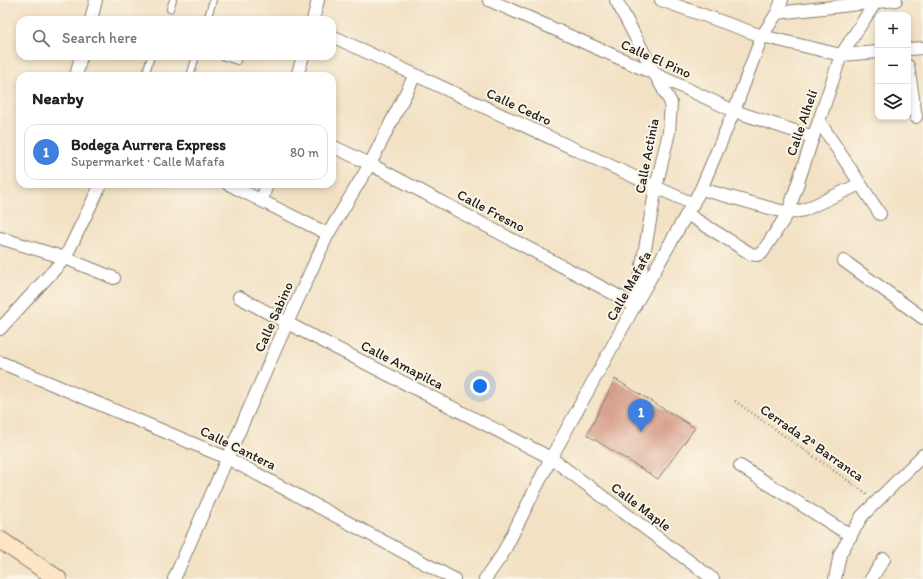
<!DOCTYPE html>
<meta charset="utf-8">
<style>
:root{--surface:#fff;--page:#f2f2f2;--text:#222;--muted:#767676;--line:#e0e0e0;--accent:#1f6fb2}
body{margin:0;font-family:Itim,sans-serif;background:var(--page);color:var(--text)}
.controls{position:absolute;right:12px;top:12px;display:grid;overflow:hidden;border-radius:8px;box-shadow:0 2px 6px #0003}
.controls button{width:36px;height:36px;display:grid;place-items:center;padding:0;border:0;border-bottom:1px solid var(--line);background:var(--surface);color:var(--text);font:20px sans-serif}
.you{position:absolute;left:480px;top:386px;width:14px;height:14px;margin:-10px;border:3px solid #fff;border-radius:50%;background:#1a73e8;box-shadow:0 0 0 6px #1a73e833}
.badge{display:grid;place-items:center;width:26px;height:26px;border-radius:50%;background:var(--accent);color:#fff;font-size:13px;font-weight:700}
.pin{position:absolute;translate:-50% -33px;filter:drop-shadow(0 1px 2px #0008)}
.pin::after{content:'';position:absolute;top:21px;width:14px;height:12px;background:inherit;clip-path:polygon(0 0,100% 0,50% 100%)}
.list{margin:0;padding:0;list-style:none}
h2{display:flex;justify-content:space-between;align-items:center;height:52px;margin:0;padding:0 16px;font-size:17px}
h2 small{font-size:13px;font-weight:400;color:var(--muted)}
.list li{display:grid;grid-template-columns:26px 1fr auto;gap:12px;align-items:center;box-sizing:border-box;height:56px;margin:0 8px 8px;padding:0 8px;border:1px solid var(--line);border-radius:12px}
.list b{display:block;font-size:15px;white-space:nowrap}
.list p{margin:0;font-size:13px;white-space:nowrap;color:var(--muted)}
.list em{font-size:13px;font-style:normal;color:var(--muted)}
.icon{flex:none;width:22px;height:22px;fill:none;stroke:currentColor;stroke-width:2;stroke-linecap:round;stroke-linejoin:round}
.map{position:relative;flex:none;width:923px;height:579px;overflow:hidden}
.search{position:absolute;background:var(--surface);box-shadow:0 2px 6px #0003;left:16px;top:16px;width:320px;height:44px;display:flex;align-items:center;gap:10px;box-sizing:border-box;padding:0 14px;border-radius:12px;color:var(--muted);font-size:15px}
.panel{position:absolute;background:var(--surface);box-shadow:0 2px 6px #0003;left:16px;top:72px;width:320px;height:116px;border-radius:12px}
.map>svg:first-child{display:block}
.building{fill:#d19481}
.lines{fill:none;stroke-linecap:round;stroke-linejoin:round}
.lane-casing{stroke:#877e70;stroke-width:8}
.street-casing{stroke:#877e70;stroke-width:14}
.secondary-casing{stroke:#877e70;stroke-width:19}
.path{stroke:#877e70;stroke-width:2.5;stroke-dasharray:1 3;stroke-linecap:butt}
.lane{stroke:#fff;stroke-width:6}
.street{stroke:#fff;stroke-width:12}
.secondary{stroke:#fde5c5;stroke-width:17}
.labels{text-anchor:middle;dominant-baseline:central;stroke-width:4;stroke-linejoin:round;paint-order:stroke}
.street-label{font-size:14px;fill:#1c1c1c;stroke:#fcf5e5}
</style>
<div class="map">
<svg width="923" height="579" viewBox="0 0 923 579">
<rect width="100%" height="100%" fill="#fcf5e5"/>
<filter id="ink" filterUnits="userSpaceOnUse"><feTurbulence type="fractalNoise" baseFrequency=".025" numOctaves="2"/><feDisplacementMap in="SourceGraphic" scale="8" xChannelSelector="R" yChannelSelector="G"/><feConvolveMatrix kernelMatrix="1 2 1 2 8 2 1 2 1" color-interpolation-filters="sRGB"/></filter>
<filter id="wash" filterUnits="userSpaceOnUse"><feTurbulence type="fractalNoise" baseFrequency=".012" numOctaves="4" result="noise"/><feDisplacementMap in="SourceGraphic" scale="16" xChannelSelector="R" yChannelSelector="G"/><feGaussianBlur stdDeviation="0.9" result="paint"/><feColorMatrix in="noise" values="0 0 0 0 0 0 0 0 0 0 0 0 0 0 0 0 0 1.4 0 .05"/><feComposite in="paint" operator="in"/></filter>
<g filter="url(#wash)">
<rect width="100%" height="100%" fill="#f2e1c4"/>
<g id="blocks">
<!-- building -->
<polygon class="building" points="615,379 695,428 658,479 587,435"/>
</g>
</g>
<g filter="url(#ink)">
<use href="#blocks" fill-opacity="0" stroke="#877e70" stroke-width="1"/>
<g class="lines">
<!-- lane casing -->
<g class="lane-casing">
<g id="lane">
<polyline points="170,9 173,0"/>
<polyline points="207,20 213,0"/>
<polyline points="221,56 237,61"/>
<polyline points="145,76 151,56"/>
<polyline points="190,76 196,56"/>
</g>
</g>
<!-- street casing -->
<g class="street-casing">
<g id="street">
<polyline points="489,0 655,74 734,111 813,137"/>
<polyline points="661,0 762,36 841,55 878,52"/>
<polyline points="777,13 896,0"/>
<polyline points="91,20 96,0"/>
<polyline points="313,20 318,0"/>
<polyline points="332,36 656,187 693,204"/>
<polyline points="908,49 923,48"/>
<polyline points="908,66 916,117"/>
<polyline points="76,76 81,56"/>
<polyline points="297,76 303,56"/>
<polyline points="819,121 880,214"/>
<polyline points="332,146 370,164 635,305 656,187 669,132 671,103 655,74 616,0"/>
<polyline points="228,184 328,234"/>
<polyline points="701,189 788,213 804,210 860,184"/>
<polyline points="262,200 267,184"/>
<polyline points="687,214 751,254 757,255 762,253 788,213 813,137 819,121 841,55 875,3 875,0"/>
<polyline points="0,238 65,258 114,278"/>
<polyline points="844,261 923,318"/>
<polyline points="239,297 287,323 551,458 713,579"/>
<polyline points="0,329 65,258 101,184"/>
<polyline points="0,362 227,458 454,579"/>
<polyline points="740,466 851,536"/>
<polyline points="174,579 287,323 328,234 370,164 415,75"/>
<polyline points="485,579 502,555 551,458 635,305 701,189 734,111 762,36 777,13 782,0"/>
<polyline points="835,579 840,554 862,516 923,455"/>
<polyline points="871,579 884,559"/>
</g>
</g>
<!-- secondary casing -->
<g class="secondary-casing">
<polyline id="secondary" points="0,540 58,579"/>
</g>
<!-- path -->
<polyline class="path" points="735,401 867,494"/>
<!-- lane -->
<use href="#lane" class="lane"/>
<!-- street -->
<use href="#street" class="street"/>
<!-- secondary -->
<use href="#secondary" class="secondary"/>
</g>
</g>
<g class="labels">
<!-- street labels -->
<g class="street-label">
<text transform="translate(656 59) rotate(24)">Calle El Pino</text>
<text transform="translate(519 107) rotate(25)">Calle Cedro</text>
<text transform="translate(802 123) rotate(-71)">Calle Alhelí</text>
<text transform="translate(647 156) rotate(-79)">Calle Actinia</text>
<text transform="translate(491 211) rotate(28)">Calle Fresno</text>
<text transform="translate(629 286) rotate(-61)">Calle Mafafa</text>
<text transform="translate(274 317) rotate(-66)">Calle Sabino</text>
<text transform="translate(402 365) rotate(27)">Calle Amapilca</text>
<text transform="translate(812 443) rotate(35)">Cerrada 2ª Barranca</text>
<text transform="translate(238 448) rotate(26)">Calle Cantera</text>
<text transform="translate(641 507) rotate(37)">Calle Maple</text>
</g>
</g>
</svg>
<div class="controls">
<button>+</button>
<button>−</button>
<button><svg class="icon" aria-label="layers" viewBox="0 0 24 24"><path d="M12 4l9 5-9 5-9-5zM3 14l9 5 9-5"/></svg></button>
</div>
<div class="you"></div>
<div class="pin badge" style="left:641px;top:432px;background:#3f7fe0">1</div>
<div class="search"><svg class="icon" aria-label="search" viewBox="0 0 24 24"><circle cx="10" cy="10" r="6"/><path d="M15 15l6 6"/></svg>Search here</div>
<section class="panel">
<h2>Nearby<small></small></h2>
<ul class="list">
<li><span class="badge" style="background:#3f7fe0">1</span><div><b>Bodega Aurrera Express</b><p>Supermarket · Calle Mafafa</p></div><em>80 m</em></li>
</ul>
</section>
</div>
